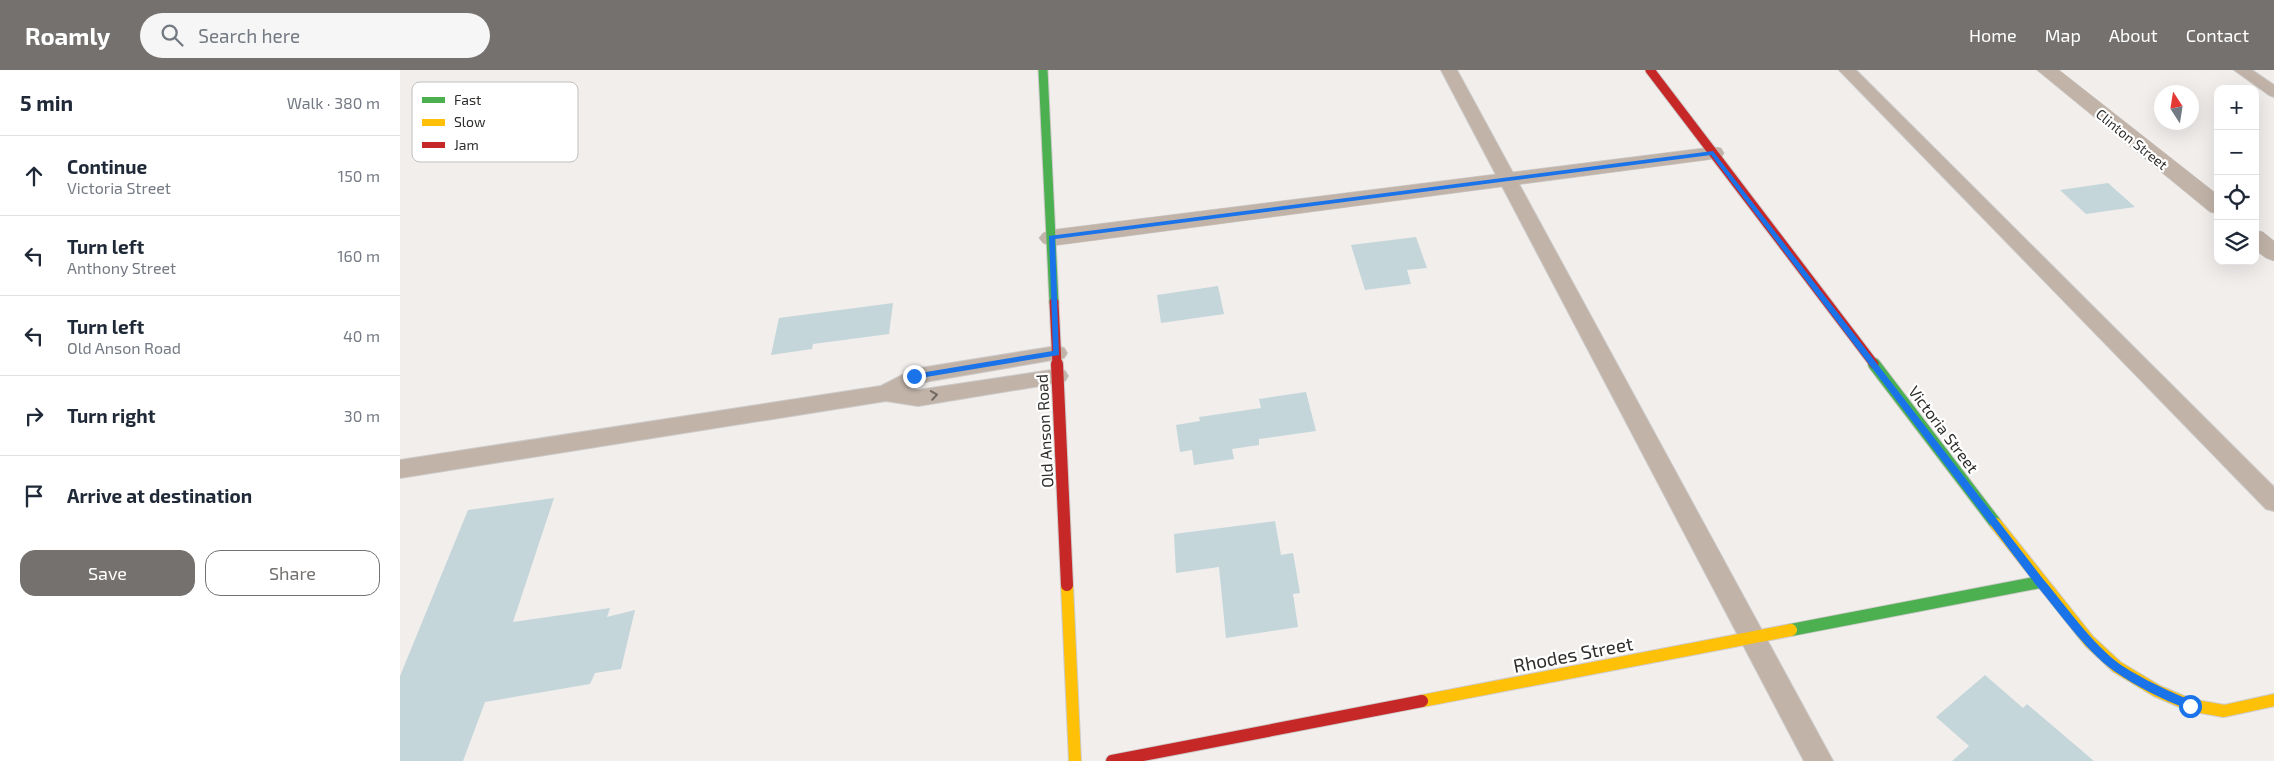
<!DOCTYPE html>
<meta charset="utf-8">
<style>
:root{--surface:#fff;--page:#f6f6f7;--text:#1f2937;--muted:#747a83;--line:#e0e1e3;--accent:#74716f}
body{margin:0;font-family:"Exo 2",sans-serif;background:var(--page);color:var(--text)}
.controls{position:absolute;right:15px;top:15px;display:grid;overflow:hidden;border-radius:10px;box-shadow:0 5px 20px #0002}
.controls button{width:45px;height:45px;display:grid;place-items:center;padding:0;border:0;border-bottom:1px solid var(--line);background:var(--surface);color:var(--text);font:25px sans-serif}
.compass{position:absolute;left:1754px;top:15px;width:45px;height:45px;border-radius:50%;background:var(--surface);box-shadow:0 5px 20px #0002;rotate:348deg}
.stop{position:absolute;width:15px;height:15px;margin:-11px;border:4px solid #1a73e8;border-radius:50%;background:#fff}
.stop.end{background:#1a73e8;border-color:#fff;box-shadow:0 1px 5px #0008}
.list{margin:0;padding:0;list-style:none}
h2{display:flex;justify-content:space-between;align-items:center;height:65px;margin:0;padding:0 20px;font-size:21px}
h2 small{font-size:16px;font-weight:400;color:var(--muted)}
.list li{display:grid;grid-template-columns:32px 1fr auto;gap:15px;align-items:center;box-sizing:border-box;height:80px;padding:0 20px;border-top:1px solid var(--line)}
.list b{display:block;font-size:19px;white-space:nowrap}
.list p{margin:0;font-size:16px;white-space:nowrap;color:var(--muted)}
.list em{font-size:16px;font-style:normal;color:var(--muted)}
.actions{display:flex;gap:10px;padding:15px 20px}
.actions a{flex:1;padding:11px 0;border:1px solid var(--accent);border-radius:15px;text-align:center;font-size:18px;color:var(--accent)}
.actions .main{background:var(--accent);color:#fff}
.icon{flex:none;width:28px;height:28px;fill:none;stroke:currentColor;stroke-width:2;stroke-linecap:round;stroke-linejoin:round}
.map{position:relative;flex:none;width:1874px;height:691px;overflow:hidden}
header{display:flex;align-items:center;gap:30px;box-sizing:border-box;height:70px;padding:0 25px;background:var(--accent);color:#fff}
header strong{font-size:24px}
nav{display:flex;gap:28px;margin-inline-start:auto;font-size:18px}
.search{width:350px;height:45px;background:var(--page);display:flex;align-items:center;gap:12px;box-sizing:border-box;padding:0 18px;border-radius:28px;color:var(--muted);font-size:19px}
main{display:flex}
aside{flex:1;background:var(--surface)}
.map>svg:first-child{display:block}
.building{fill:#c4d6da}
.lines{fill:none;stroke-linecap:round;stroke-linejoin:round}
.lane-casing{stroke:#cdcbca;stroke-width:2}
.street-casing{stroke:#cdcbca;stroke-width:1}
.fast-far1-casing{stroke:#cdcbca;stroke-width:11}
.fast-casing{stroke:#cdcbca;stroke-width:14}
.slow-casing{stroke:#cdcbca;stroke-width:14}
.jam-far1-casing{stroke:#cdcbca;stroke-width:11}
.jam-casing{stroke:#cdcbca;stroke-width:14}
.lane{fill:#c1b3a8;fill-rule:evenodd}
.street{fill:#c1b3a8;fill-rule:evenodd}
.fast-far1{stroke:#4caf50;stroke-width:9}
.fast{stroke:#4caf50;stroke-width:12}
.slow{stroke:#ffc107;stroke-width:12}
.jam-far1{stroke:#c62828;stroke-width:9}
.jam{stroke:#c62828;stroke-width:12}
.oneway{stroke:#716a64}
.route{fill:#1a73e8}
.labels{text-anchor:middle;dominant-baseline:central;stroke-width:4.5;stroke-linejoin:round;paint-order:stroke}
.far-street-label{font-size:14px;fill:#302e2c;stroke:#fff}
.street-label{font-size:16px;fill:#302e2c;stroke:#fff}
.near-street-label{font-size:19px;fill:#302e2c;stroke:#fff}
.key{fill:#fff;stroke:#c1c0c0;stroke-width:1}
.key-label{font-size:14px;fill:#302e2c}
</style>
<header>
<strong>Roamly</strong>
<div class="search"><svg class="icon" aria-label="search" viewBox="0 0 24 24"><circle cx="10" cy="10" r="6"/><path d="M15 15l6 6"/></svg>Search here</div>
<nav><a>Home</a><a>Map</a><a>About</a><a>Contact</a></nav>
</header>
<main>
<aside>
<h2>5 min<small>Walk · 380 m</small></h2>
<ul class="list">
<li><svg class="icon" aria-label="ahead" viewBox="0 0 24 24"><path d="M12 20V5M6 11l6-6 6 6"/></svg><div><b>Continue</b><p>Victoria Street</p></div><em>150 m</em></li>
<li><svg class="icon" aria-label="left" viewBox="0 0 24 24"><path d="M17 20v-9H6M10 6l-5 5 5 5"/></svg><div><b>Turn left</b><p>Anthony Street</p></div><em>160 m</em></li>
<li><svg class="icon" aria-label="left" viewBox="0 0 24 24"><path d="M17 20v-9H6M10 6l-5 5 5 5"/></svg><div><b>Turn left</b><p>Old Anson Road</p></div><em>40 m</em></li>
<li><svg class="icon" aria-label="right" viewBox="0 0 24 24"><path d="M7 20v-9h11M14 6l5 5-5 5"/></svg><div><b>Turn right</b></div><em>30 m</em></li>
<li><svg class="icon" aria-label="arrive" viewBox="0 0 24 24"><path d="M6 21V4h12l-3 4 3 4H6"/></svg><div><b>Arrive at destination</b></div></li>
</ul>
<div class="actions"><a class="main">Save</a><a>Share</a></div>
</aside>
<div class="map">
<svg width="1874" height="691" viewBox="0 0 1874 691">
<rect width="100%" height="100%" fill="#f1eeec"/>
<!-- building -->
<g class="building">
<polygon points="1708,113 1735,137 1686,144 1660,120"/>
<polygon points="1016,167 1027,198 1007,200 1011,214 965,220 951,175"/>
<polygon points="818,216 824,244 761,253 757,225"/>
<polygon points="493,233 489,264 413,274 412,279 371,285 379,248"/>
<polygon points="906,322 916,361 859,369 859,375 832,379 834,389 794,395 792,380 780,382 776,355 800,351 799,347 861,338 859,329"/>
<polygon points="154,428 113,552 210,538 207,547 235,540 221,599 195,603 190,614 85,632 63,691 0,691 0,606 68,440"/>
<polygon points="875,451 881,485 893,483 900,523 893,524 898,557 826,568 819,497 776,503 774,464"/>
<polygon points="1585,605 1623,638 1627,634 1694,691 1552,691 1569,676 1536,647"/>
</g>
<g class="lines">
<!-- lane casing -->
<g class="lane-casing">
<g id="lane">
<polygon points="1041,0 1057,0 1433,691 1404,691"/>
<polygon points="1439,0 1456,0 1874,417 1874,441 1866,439"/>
<polygon points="1834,0 1852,0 1874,15 1874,27 1869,25"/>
<polygon points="657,276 664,278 667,283 664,288 519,313 509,319 518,320 658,299 665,301 668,306 665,311 658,313 518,336 486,331 0,408 0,390 481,316 514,299"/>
</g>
</g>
<!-- street casing -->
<g class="street-casing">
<g id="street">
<polygon points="1637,0 1659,0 1818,125 1818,144 1810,142"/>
<polygon points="1313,77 1321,78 1324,83 1321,88 651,176 643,173 639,168 643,163 651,160"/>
<polygon points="1855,160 1863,162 1874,171 1874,191 1866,188 1855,180"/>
</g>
</g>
<!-- fast-far1 casing -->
<g class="fast-far1-casing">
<polyline id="fast-far1" points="643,0 654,232"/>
</g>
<!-- fast casing -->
<g class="fast-casing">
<g id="fast">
<polyline points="1474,294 1596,454"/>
<polyline points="1391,560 1640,512"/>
</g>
</g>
<!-- slow casing -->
<g class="slow-casing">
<g id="slow">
<polyline points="1596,454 1689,571 1717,597 1757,621 1790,635 1824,641 1874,630"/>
<polyline points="667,515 675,691"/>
<polyline points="1022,631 1391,560"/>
</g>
</g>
<!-- jam-far1 casing -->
<g class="jam-far1-casing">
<g id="jam-far1">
<polyline points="1250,0 1474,294"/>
<polyline points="654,232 657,295"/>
</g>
</g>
<!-- jam casing -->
<g class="jam-casing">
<g id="jam">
<polyline points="657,294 667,515"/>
<polyline points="712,691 1022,631"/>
</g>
</g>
<!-- lane -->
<use href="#lane" class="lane"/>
<!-- street -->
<use href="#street" class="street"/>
<!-- fast-far1 -->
<use href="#fast-far1" class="fast-far1"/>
<!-- fast -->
<use href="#fast" class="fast"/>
<!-- slow -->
<use href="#slow" class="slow"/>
<!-- jam-far1 -->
<use href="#jam-far1" class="jam-far1"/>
<!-- jam -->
<use href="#jam" class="jam"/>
</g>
<!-- one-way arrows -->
<defs><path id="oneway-chevron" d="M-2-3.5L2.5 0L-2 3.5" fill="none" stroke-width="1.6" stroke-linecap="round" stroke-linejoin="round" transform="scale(1.25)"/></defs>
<use class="oneway" href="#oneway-chevron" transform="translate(534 325) rotate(-9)"/>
<!-- route -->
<path class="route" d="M1313 81 1643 509C1667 537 1691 573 1721 595 1744 610 1769 621 1794 632V639L1790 640C1764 630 1737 617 1714 601 1684 579 1660 543 1636 515L1311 85 655 169 659 285 514 309 510 306 514 304 653 281 649 166Z"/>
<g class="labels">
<!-- far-street labels -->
<g class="far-street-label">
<text transform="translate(1732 69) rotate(39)">Clinton Street</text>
</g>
<!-- street labels -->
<g class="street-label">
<text transform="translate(1544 359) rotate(53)">Victoria Street</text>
<text transform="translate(644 361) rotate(-93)">Old Anson Road</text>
</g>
<!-- near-street labels -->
<g class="near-street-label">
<text transform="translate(1173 584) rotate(-11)">Rhodes Street</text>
</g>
</g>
<!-- legend -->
<rect x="12" y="12" width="166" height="80" rx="8" class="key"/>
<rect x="22" y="27" width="23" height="6" fill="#4caf50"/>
<rect x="22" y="49" width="23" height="7" fill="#ffc107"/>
<rect x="22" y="72" width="23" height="6" fill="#c62828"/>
<g class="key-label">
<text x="54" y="35">Fast</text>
<text x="54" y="57">Slow</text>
<text x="54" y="80">Jam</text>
</g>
</svg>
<div class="controls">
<button>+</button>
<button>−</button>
<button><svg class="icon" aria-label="locate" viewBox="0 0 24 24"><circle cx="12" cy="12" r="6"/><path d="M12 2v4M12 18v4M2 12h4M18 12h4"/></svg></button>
<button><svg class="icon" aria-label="layers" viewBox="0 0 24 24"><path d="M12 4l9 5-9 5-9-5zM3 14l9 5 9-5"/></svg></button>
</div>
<svg class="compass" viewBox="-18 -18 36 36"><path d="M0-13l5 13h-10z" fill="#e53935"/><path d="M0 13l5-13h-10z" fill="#747a83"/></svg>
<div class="stop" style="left:1790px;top:636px"></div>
<div class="stop end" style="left:514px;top:306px"></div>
</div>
</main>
